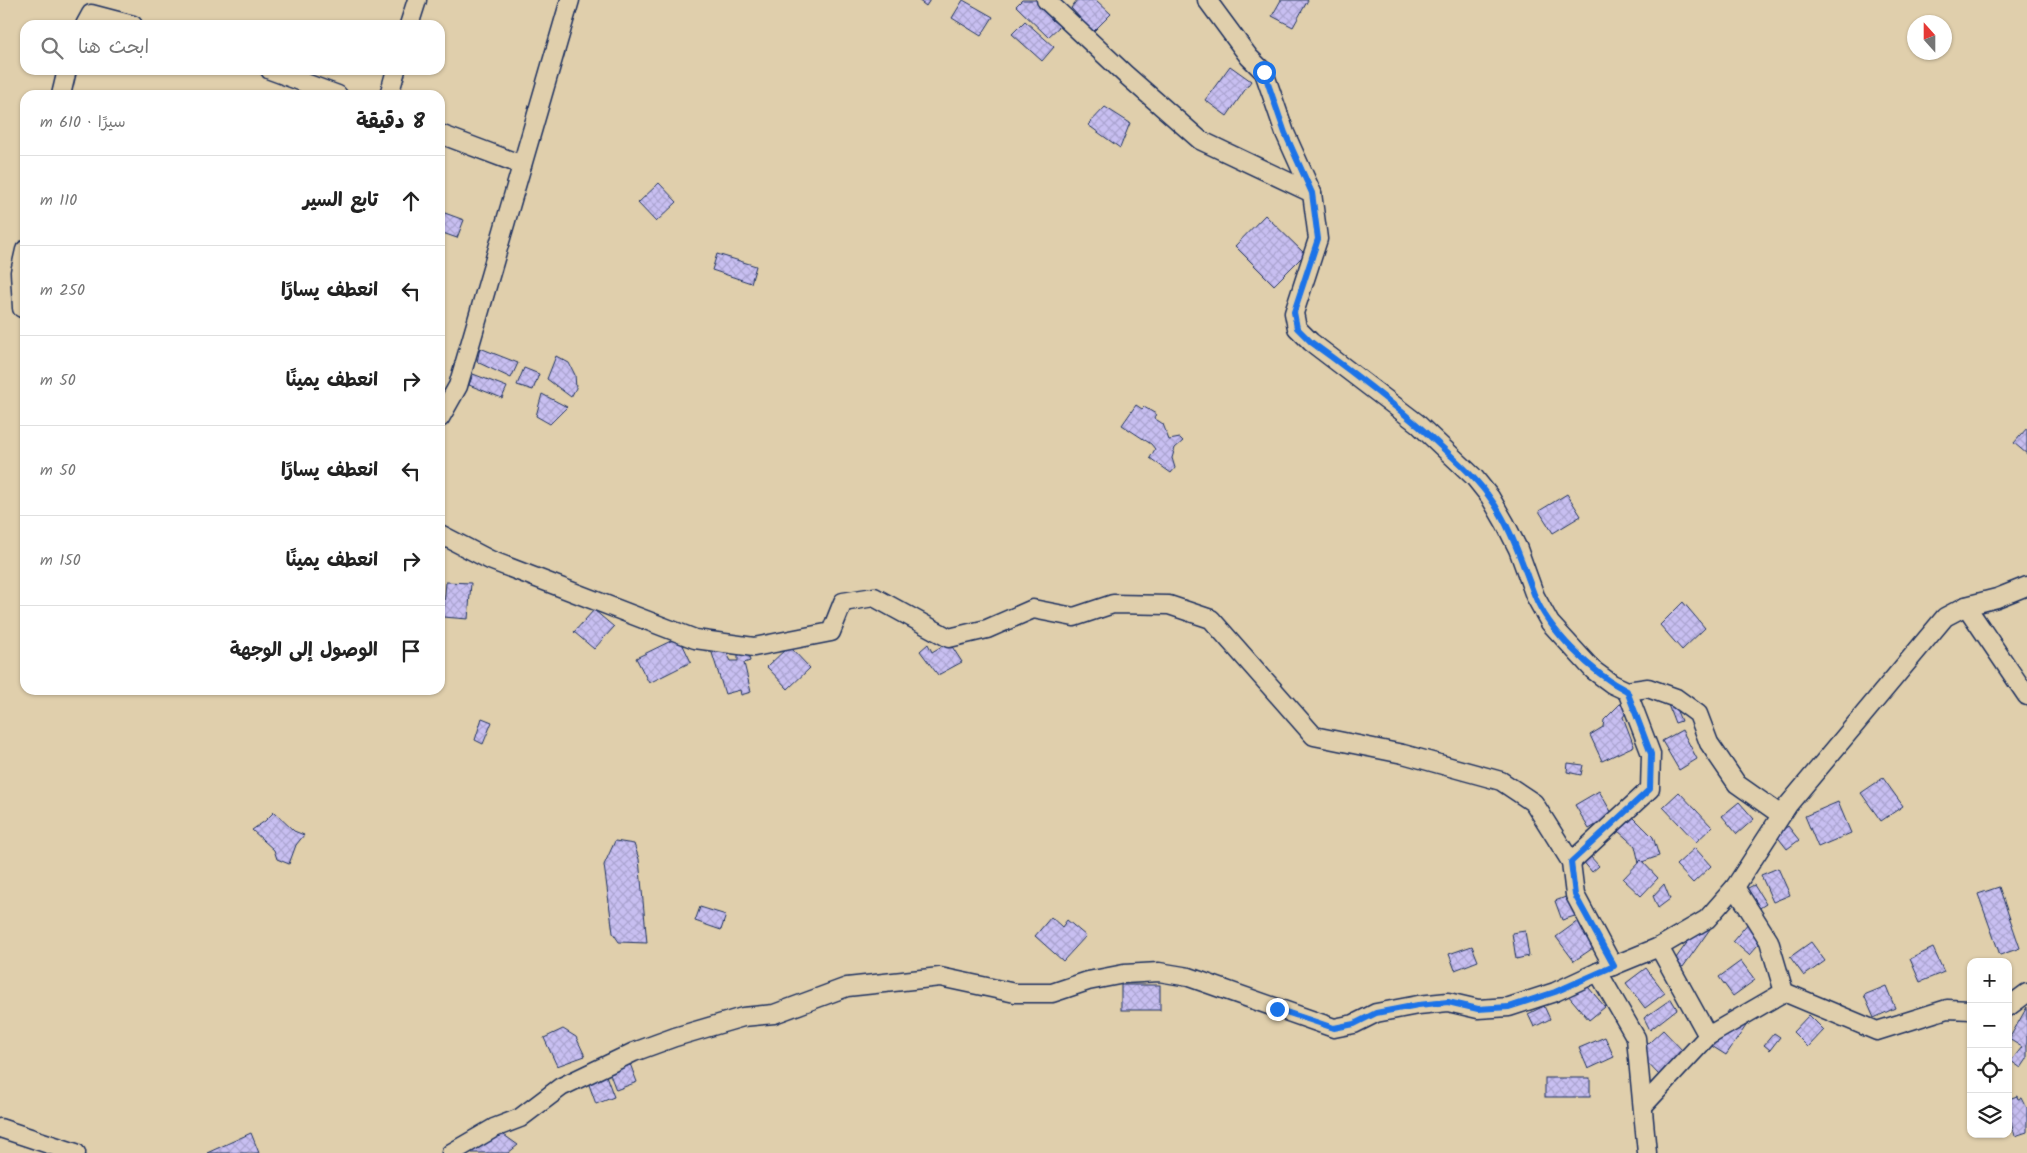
<!DOCTYPE html>
<html lang="ar">
<meta charset="utf-8">
<style>
:root{--surface:#fff;--page:#f6f6f6;--text:#222;--muted:#767676;--line:#e0e0e0}
body{margin:0;font-family:Kalam,"Playpen Sans Arabic",sans-serif;background:var(--page);color:var(--text);direction:rtl}
.controls{position:absolute;right:15px;bottom:15px;display:grid;overflow:hidden;border-radius:10px;box-shadow:0 1px 4px #0004}
.controls button{width:45px;height:45px;display:grid;place-items:center;padding:0;border:0;border-bottom:1px solid var(--line);background:var(--surface);color:var(--text);font:25px sans-serif}
.compass{position:absolute;left:1907px;top:15px;width:45px;height:45px;border-radius:50%;background:var(--surface);box-shadow:0 1px 4px #0004;rotate:339deg}
.stop{position:absolute;width:15px;height:15px;margin:-11px;border:4px solid #1a73e8;border-radius:50%;background:#fff}
.stop.end{background:#1a73e8;border-color:#fff;box-shadow:0 1px 5px #0008}
.list{margin:0;padding:0;list-style:none}
h2{display:flex;justify-content:space-between;align-items:center;height:65px;margin:0;padding:0 20px;font-size:21px}
h2 small{font-size:16px;font-weight:400;color:var(--muted)}
.list li{display:grid;grid-template-columns:32px 1fr auto;gap:15px;align-items:center;box-sizing:border-box;height:90px;padding:0 20px;border-top:1px solid var(--line)}
.list b{display:block;font-size:19px;white-space:nowrap}
.list em{font-size:16px;font-style:normal;color:var(--muted)}
.icon{flex:none;width:28px;height:28px;fill:none;stroke:currentColor;stroke-width:2;stroke-linecap:round;stroke-linejoin:round}
.map{position:relative;flex:none;width:2027px;height:1153px;overflow:hidden;direction:ltr}
.search{position:absolute;background:var(--surface);box-shadow:0 1px 4px #0004;left:20px;top:20px;width:425px;height:55px;display:flex;align-items:center;gap:12px;box-sizing:border-box;padding:0 18px;border-radius:15px;color:var(--muted);font-size:19px}
.panel{position:absolute;background:var(--surface);box-shadow:0 1px 4px #0004;left:20px;top:90px;width:425px;height:605px;border-radius:15px;direction:rtl}
.map>svg:first-child{display:block}
.building{fill:url(#building-cross-hatch);stroke:#1b2f5e}
.lines{fill:none;stroke-linecap:round;stroke-linejoin:round}
.minor-casing{stroke:#1b2f5e;stroke-width:21}
.minor{stroke:#e0cfac;stroke-width:18}
.route{stroke:#1a73e8;stroke-width:6}
</style>
<div class="map">
<svg width="2027" height="1153" viewBox="0 0 2027 1153">
<defs>
<pattern id="building-cross-hatch" width="8" height="8" patternUnits="userSpaceOnUse" patternTransform="scale(1.25)"><rect width="8" height="8" fill="#c8bff1"/><path d="M0 0l8 8M0 8l8-8" fill="none" stroke="#aba4d1"/></pattern>
</defs>
<rect width="100%" height="100%" fill="#e0cfac"/>
<filter id="ink" filterUnits="userSpaceOnUse"><feTurbulence type="fractalNoise" baseFrequency=".02" numOctaves="2"/><feDisplacementMap in="SourceGraphic" scale="10" xChannelSelector="R" yChannelSelector="G"/><feConvolveMatrix kernelMatrix="1 2 1 2 8 2 1 2 1" color-interpolation-filters="sRGB"/></filter>
<g filter="url(#ink)">
<!-- building -->
<g class="building">
<polygon points="918,0 930,0 926,6"/>
<polygon points="963,0 993,17 981,36 952,18"/>
<polygon points="1022,0 1036,0 1054,14 1052,20 1060,26 1048,37 1016,6"/>
<polygon points="1077,0 1096,0 1111,14 1093,32 1071,8"/>
<polygon points="1281,0 1308,0 1293,27 1272,16"/>
<polygon points="1025,21 1054,47 1042,61 1012,34"/>
<polygon points="1230,66 1251,81 1227,116 1205,100"/>
<polygon points="1105,107 1130,123 1120,148 1088,125"/>
<polygon points="659,183 677,202 656,222 638,203"/>
<polygon points="442,212 464,220 457,238 440,232 440,218"/>
<polygon points="1265,215 1305,254 1274,285 1235,246"/>
<polygon points="717,254 756,266 751,283 712,270"/>
<polygon points="480,348 518,363 511,378 477,362"/>
<polygon points="556,356 569,363 575,375 576,388 571,397 547,379"/>
<polygon points="524,368 539,374 533,390 517,385"/>
<polygon points="473,374 507,387 502,398 469,385"/>
<polygon points="542,394 567,407 550,424 536,416"/>
<polygon points="1136,405 1142,409 1144,407 1156,414 1154,418 1163,424 1169,440 1180,438 1183,441 1175,448 1172,458 1175,468 1171,473 1150,458 1155,449 1151,444 1122,425"/>
<polygon points="2027,428 2027,454 2014,443"/>
<polygon points="1567,494 1581,516 1553,533 1539,511"/>
<polygon points="446,582 471,583 468,619 443,617"/>
<polygon points="1683,602 1705,628 1682,650 1660,625"/>
<polygon points="594,610 614,627 594,649 574,632"/>
<polygon points="679,637 691,662 649,683 636,658"/>
<polygon points="949,642 962,662 938,675 920,651 928,644 932,652"/>
<polygon points="789,646 810,668 788,689 767,667"/>
<polygon points="724,648 731,661 738,661 738,653 748,652 750,661 744,663 751,692 741,695 740,690 725,694 712,653"/>
<polygon points="1670,694 1681,721 1675,723 1665,697"/>
<polygon points="1620,704 1628,710 1623,717 1634,746 1602,761 1590,735 1603,727 1604,720"/>
<polygon points="482,718 492,722 483,744 475,740"/>
<polygon points="1682,730 1697,759 1679,770 1662,741"/>
<polygon points="1568,763 1583,765 1581,775 1567,772"/>
<polygon points="1883,778 1903,806 1881,821 1861,793"/>
<polygon points="1599,791 1613,815 1589,829 1575,805"/>
<polygon points="1679,792 1712,827 1696,842 1663,807"/>
<polygon points="1739,802 1754,819 1737,834 1722,816"/>
<polygon points="1838,802 1851,833 1818,847 1805,816"/>
<polygon points="274,812 294,831 304,835 296,845 289,864 277,859 274,850 252,830 265,821"/>
<polygon points="1632,816 1653,837 1659,856 1639,863 1635,846 1617,830"/>
<polygon points="1788,826 1799,840 1787,849 1776,835"/>
<polygon points="615,841 634,844 639,859 647,943 619,942 613,933 604,865"/>
<polygon points="1695,848 1711,866 1693,883 1676,865"/>
<polygon points="1589,855 1599,866 1592,872 1582,860"/>
<polygon points="1641,860 1658,878 1641,896 1623,879"/>
<polygon points="1778,868 1790,895 1773,902 1761,875"/>
<polygon points="1664,884 1670,899 1658,908 1653,896"/>
<polygon points="1754,885 1766,904 1758,909 1746,889"/>
<polygon points="1999,887 2020,948 2000,955 1978,894"/>
<polygon points="1571,895 1578,915 1562,920 1555,901"/>
<polygon points="700,907 726,915 721,930 695,921"/>
<polygon points="1051,917 1062,927 1067,920 1086,936 1063,961 1035,936"/>
<polygon points="1578,921 1596,946 1574,961 1556,937"/>
<polygon points="1749,922 1766,936 1749,955 1733,941"/>
<polygon points="1701,923 1710,929 1683,967 1674,961"/>
<polygon points="1525,931 1529,956 1516,959 1512,933"/>
<polygon points="1811,942 1825,961 1804,976 1790,957"/>
<polygon points="1472,946 1478,961 1455,970 1449,954"/>
<polygon points="1933,948 1944,972 1920,982 1910,959"/>
<polygon points="1741,961 1755,980 1733,996 1719,977"/>
<polygon points="1646,968 1665,993 1645,1008 1626,983"/>
<polygon points="1583,981 1605,1007 1589,1020 1567,994"/>
<rect x="1121" y="985" width="39" height="25"/>
<polygon points="1886,986 1895,1008 1874,1018 1864,995"/>
<polygon points="1671,999 1677,1009 1650,1030 1644,1018"/>
<polygon points="1544,1006 1550,1019 1534,1027 1528,1014"/>
<polygon points="2027,1007 2027,1059 2021,1068 2011,1061 2022,1047 2009,1039"/>
<polygon points="1729,1010 1748,1023 1726,1055 1707,1043"/>
<polygon points="1809,1015 1824,1030 1808,1047 1793,1032"/>
<polygon points="563,1029 576,1037 585,1056 557,1066 544,1038"/>
<polygon points="1663,1030 1684,1052 1660,1076 1638,1053"/>
<polygon points="1774,1033 1780,1037 1770,1050 1764,1045"/>
<polygon points="1605,1037 1614,1057 1588,1069 1579,1048"/>
<polygon points="624,1048 637,1082 616,1090 603,1056"/>
<polygon points="602,1065 614,1097 596,1104 584,1071"/>
<rect x="1545" y="1078" width="45" height="19"/>
<polygon points="2017,1096 2018,1099 2022,1098 2027,1108 2027,1132 2015,1136 2008,1111 2008,1102 2010,1102 2009,1099"/>
<polygon points="497,1130 518,1145 508,1153 472,1153 464,1144"/>
<polygon points="251,1133 259,1153 207,1153"/>
</g>
<g class="lines">
<!-- minor casing -->
<g class="minor-casing">
<g id="minor">
<polyline points="1046,0 1126,75 1200,140 1312,193"/>
<polyline points="1207,0 1249,57 1264,72 1285,133 1312,193 1318,239 1294,313 1297,328 1311,342 1417,423 1474,477 1490,497 1505,523 1518,549 1535,596 1550,623 1593,670 1612,684 1627,691 1648,688 1676,698 1698,714 1709,743 1737,784 1781,815"/>
<polyline points="85,25 91,14 133,25"/>
<polyline points="409,25 417,0"/>
<polyline points="270,70 338,95"/>
<polyline points="61,95 67,70"/>
<polyline points="389,95 396,70"/>
<polyline points="440,134 522,165"/>
<polyline points="25,250 20,272 22,308 25,309"/>
<polyline points="440,418 458,386 570,0"/>
<polyline points="440,534 490,560 695,639 754,647 831,632 843,602 874,597 949,638 987,629 1033,609 1074,617 1113,604 1169,605 1211,619 1314,736 1403,754 1501,781 1534,803 1571,862 1575,895 1613,966"/>
<polyline points="1966,606 2027,696"/>
<polyline points="1571,862 1650,789 1651,754 1627,691"/>
<polyline points="1735,887 1769,941 1784,992 1877,1031 1947,1009 1971,1010"/>
<polyline points="1659,947 1708,1036"/>
<polyline points="2008,1007 2027,993"/>
<polyline points="1643,1106 1708,1036 1784,992"/>
<polyline points="0,1128 76,1153"/>
<polyline points="451,1153 494,1128 520,1118 561,1087 634,1052 675,1037 743,1017 774,1014 847,987 940,977 1015,993 1052,993 1088,981 1124,974 1159,972 1189,977 1334,1028 1354,1024 1376,1013 1418,1005 1448,1002 1478,1009 1509,1007 1555,992 1598,972"/>
<polyline points="1647,1153 1636,1038 1598,972 1659,947 1707,919 1735,887 1788,805 1945,617 1966,606 1997,598 2027,586"/>
</g>
</g>
<!-- minor -->
<use href="#minor" class="minor"/>
</g>
</g>
<g class="lines" filter="url(#ink)">
<!-- route -->
<path class="route" d="M1264 72 1285 133 1312 193 1318 239 1294 312 1297 328 1311 342C1358 376 1404 411 1446 451 1461 465 1476 478 1488 495 1510 524 1521 560 1534 594 1548 630 1593 674 1627 691L1651 754 1650 789 1571 862 1575 895 1614 966 1555 992 1509 1007 1478 1009 1448 1002 1418 1005 1376 1013 1354 1024 1334 1028 1277 1009"/>
</g>
</svg>
<div class="controls">
<button>+</button>
<button>−</button>
<button><svg class="icon" aria-label="locate" viewBox="0 0 24 24"><circle cx="12" cy="12" r="6"/><path d="M12 2v4M12 18v4M2 12h4M18 12h4"/></svg></button>
<button><svg class="icon" aria-label="layers" viewBox="0 0 24 24"><path d="M12 4l9 5-9 5-9-5zM3 14l9 5 9-5"/></svg></button>
</div>
<svg class="compass" viewBox="-18 -18 36 36"><path d="M0-13l5 13h-10z" fill="#e53935"/><path d="M0 13l5-13h-10z" fill="#767676"/></svg>
<div class="stop" style="left:1264px;top:72px"></div>
<div class="stop end" style="left:1277px;top:1009px"></div>
<div class="search"><svg class="icon" aria-label="search" viewBox="0 0 24 24"><circle cx="10" cy="10" r="6"/><path d="M15 15l6 6"/></svg>ابحث هنا</div>
<section class="panel">
<h2>8 دقيقة<small>سيرًا · 610 m</small></h2>
<ul class="list">
<li><svg class="icon" aria-label="ahead" viewBox="0 0 24 24"><path d="M12 20V5M6 11l6-6 6 6"/></svg><div><b>تابع السير</b></div><em>110 m</em></li>
<li><svg class="icon" aria-label="left" viewBox="0 0 24 24"><path d="M17 20v-9H6M10 6l-5 5 5 5"/></svg><div><b>انعطف يسارًا</b></div><em>250 m</em></li>
<li><svg class="icon" aria-label="right" viewBox="0 0 24 24"><path d="M7 20v-9h11M14 6l5 5-5 5"/></svg><div><b>انعطف يمينًا</b></div><em>50 m</em></li>
<li><svg class="icon" aria-label="left" viewBox="0 0 24 24"><path d="M17 20v-9H6M10 6l-5 5 5 5"/></svg><div><b>انعطف يسارًا</b></div><em>50 m</em></li>
<li><svg class="icon" aria-label="right" viewBox="0 0 24 24"><path d="M7 20v-9h11M14 6l5 5-5 5"/></svg><div><b>انعطف يمينًا</b></div><em>150 m</em></li>
<li><svg class="icon" aria-label="arrive" viewBox="0 0 24 24"><path d="M6 21V4h12l-3 4 3 4H6"/></svg><div><b>الوصول إلى الوجهة</b></div></li>
</ul>
</section>
</div>
